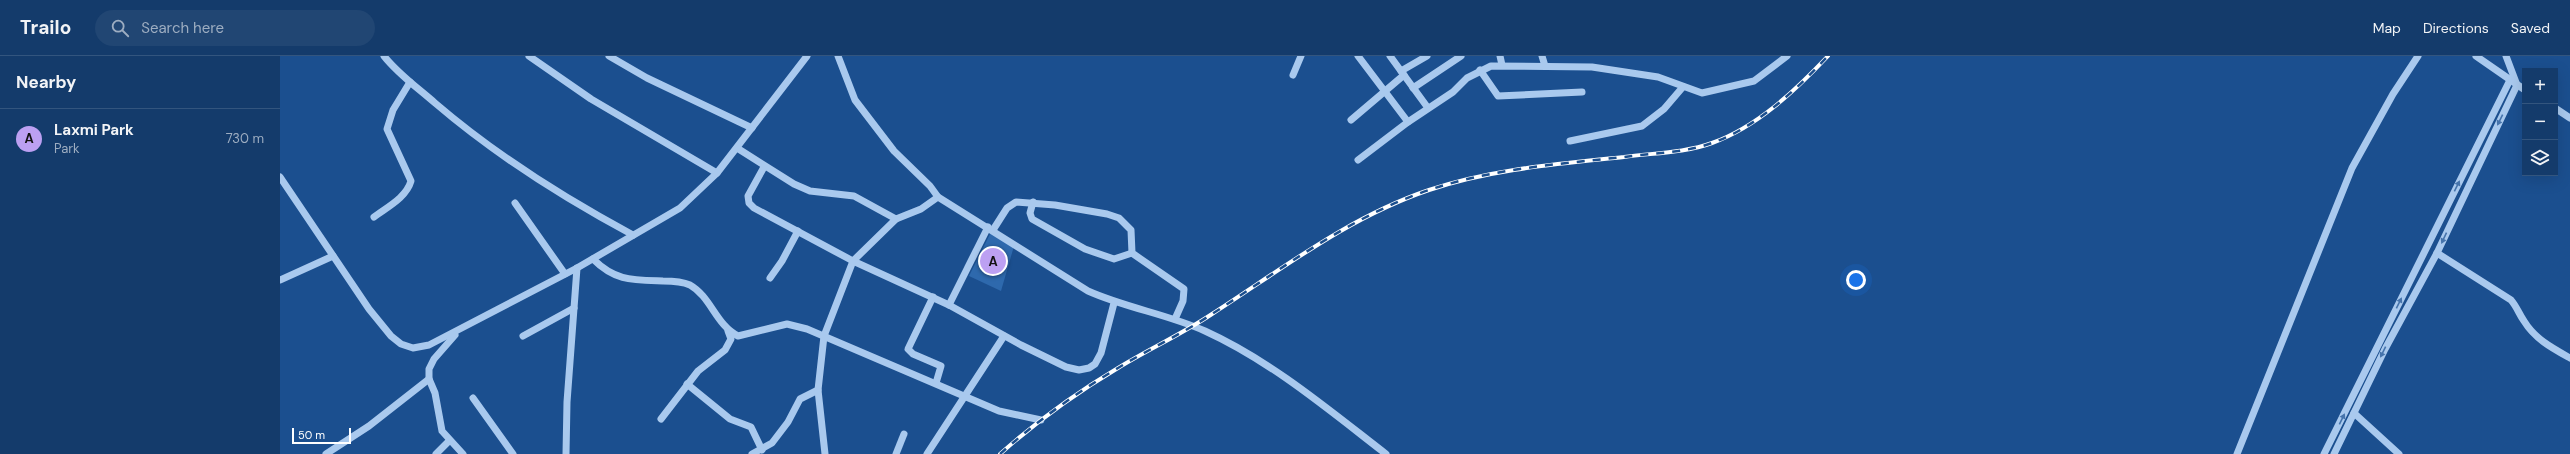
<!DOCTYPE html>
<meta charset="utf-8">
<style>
:root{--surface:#143b6b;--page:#214673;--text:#f1f3f6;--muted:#9dadc1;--line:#33557e;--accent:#bca0f2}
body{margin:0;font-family:"DM Sans",sans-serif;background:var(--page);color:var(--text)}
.controls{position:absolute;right:12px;top:12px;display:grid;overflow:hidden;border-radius:0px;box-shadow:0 4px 16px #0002}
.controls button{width:36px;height:36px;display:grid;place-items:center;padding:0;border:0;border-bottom:1px solid var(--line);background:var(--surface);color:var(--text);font:20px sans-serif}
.scale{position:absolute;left:12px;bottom:10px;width:59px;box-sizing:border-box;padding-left:4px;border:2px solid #fff;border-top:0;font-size:11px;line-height:14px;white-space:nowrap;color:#fff;-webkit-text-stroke:3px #1b4f8f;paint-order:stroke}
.you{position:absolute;left:1576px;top:224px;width:14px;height:14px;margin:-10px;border:3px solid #fff;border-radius:50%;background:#1a73e8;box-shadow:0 0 0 6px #1a73e833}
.badge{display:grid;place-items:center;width:26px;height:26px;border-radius:50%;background:var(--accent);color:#111;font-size:13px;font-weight:700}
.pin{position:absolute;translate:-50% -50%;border:2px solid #fff;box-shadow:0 1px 4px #0006}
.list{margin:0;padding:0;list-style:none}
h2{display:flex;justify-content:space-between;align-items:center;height:52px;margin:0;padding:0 16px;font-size:17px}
h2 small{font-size:13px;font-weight:400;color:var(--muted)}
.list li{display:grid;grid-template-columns:26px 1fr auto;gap:12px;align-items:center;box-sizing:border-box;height:60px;padding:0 16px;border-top:1px solid var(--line)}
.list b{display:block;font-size:15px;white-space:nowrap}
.list p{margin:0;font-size:13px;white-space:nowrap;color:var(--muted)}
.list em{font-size:13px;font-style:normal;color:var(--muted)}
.icon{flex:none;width:22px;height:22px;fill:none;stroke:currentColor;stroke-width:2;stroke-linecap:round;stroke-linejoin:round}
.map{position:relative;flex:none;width:2290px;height:398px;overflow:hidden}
header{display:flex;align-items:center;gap:24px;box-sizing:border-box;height:56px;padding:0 20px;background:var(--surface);border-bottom:1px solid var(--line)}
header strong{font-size:19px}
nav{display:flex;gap:22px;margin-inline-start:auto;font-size:14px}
.search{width:280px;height:36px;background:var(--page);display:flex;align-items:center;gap:10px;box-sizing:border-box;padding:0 14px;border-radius:22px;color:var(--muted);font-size:15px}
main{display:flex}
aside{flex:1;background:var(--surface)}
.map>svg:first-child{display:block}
.green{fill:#2e69ad}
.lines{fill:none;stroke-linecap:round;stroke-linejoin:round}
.minor{stroke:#a9c9ee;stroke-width:7}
.rail-casing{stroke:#fff;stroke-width:4}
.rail{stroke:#1b4f8f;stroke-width:2.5;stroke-dasharray:8;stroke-linecap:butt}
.oneway{fill:#4674ac}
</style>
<header>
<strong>Trailo</strong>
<div class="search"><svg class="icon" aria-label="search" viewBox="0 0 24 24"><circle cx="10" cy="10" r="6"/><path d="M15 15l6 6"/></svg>Search here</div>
<nav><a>Map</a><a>Directions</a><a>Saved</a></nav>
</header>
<main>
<aside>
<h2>Nearby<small></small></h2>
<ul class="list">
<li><span class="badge">A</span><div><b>Laxmi Park</b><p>Park</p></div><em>730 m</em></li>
</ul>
</aside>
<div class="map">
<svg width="2290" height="398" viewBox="0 0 2290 398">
<rect width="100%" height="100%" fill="#1b4f8f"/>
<!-- green -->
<polygon class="green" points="711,176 734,190 721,235 689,220"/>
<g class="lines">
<!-- minor -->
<g class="minor">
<path d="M104 0C118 18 138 32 155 47 217 100 282 141 353 179"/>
<polyline points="249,0 311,43 437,117"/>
<polyline points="329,0 367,22 472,72"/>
<path d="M558 0 575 44 614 95 650 130 658 141 808 235C846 252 887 258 925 275 991 305 1049 354 1106 398"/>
<polyline points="1078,0 1128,66"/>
<polyline points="1110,0 1148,52"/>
<polyline points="1220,0 1222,9"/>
<polyline points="1262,0 1265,10"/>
<polyline points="2196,0 2245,34"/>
<polyline points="1200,14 1218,40 1302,36"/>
<polyline points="1121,15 1147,0"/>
<polyline points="1013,19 1021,0"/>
<polyline points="1133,32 1181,0"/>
<polyline points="2275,52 2290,62"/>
<polyline points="1071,64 1124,19"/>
<polyline points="1290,85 1362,70 1384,53 1402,32"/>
<polyline points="457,92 514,128 530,135 574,140 616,163 641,153 658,141"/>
<polyline points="1078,104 1128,66 1173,36 1187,22 1211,10 1312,11 1378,21 1422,37 1474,25 1507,0"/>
<polyline points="484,111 468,140 469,147 474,152 573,205 669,249 741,289 786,311 799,314 809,312 815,308 821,297 834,247"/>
<polyline points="0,121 89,253 111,280 121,288 133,292 149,289 297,212 400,152 437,117 527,0"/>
<polyline points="753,146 750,157 752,163 805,193 834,203 852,197"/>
<polyline points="235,147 285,218"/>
<path d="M94 161C107 151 126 142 131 125L107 73 113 54 130 26"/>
<polyline points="713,174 727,152 736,146 775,149 827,158 839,162 851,174 852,197 904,233 903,245 895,263"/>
<path d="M2157 197 2231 244C2237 251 2239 258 2244 265 2255 283 2272 292 2290 302"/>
<path d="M313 203C335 225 352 224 383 225 392 225 401 225 410 229 431 241 436 269 458 280L507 268 527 273 719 355 761 364"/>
<polyline points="490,222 502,205 518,175"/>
<polyline points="0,224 53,200"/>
<polyline points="653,241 628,293 633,298 661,310 656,327"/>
<polyline points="669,249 708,171"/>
<polyline points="175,279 154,303 149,313 149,323 155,337 162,375 183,398"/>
<polyline points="243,280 294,252"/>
<polyline points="407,328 450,363 471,371 482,394"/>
<polyline points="193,342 233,398"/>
<polyline points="2074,357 2119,398"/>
<polyline points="381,363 418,315 445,294 451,283 448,275"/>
<polyline points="46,398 89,370 149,323"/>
<polyline points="156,398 169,385"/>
<polyline points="286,398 287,346 297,212"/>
<polyline points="472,398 492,387 508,366 520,343 538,334"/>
<polyline points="545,398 538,334 544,280 573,205 616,163"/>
<polyline points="616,398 624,378"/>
<polyline points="647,398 724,280"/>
<polyline points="1957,398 2072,112 2113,38 2138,0"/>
<polyline points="2044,398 2230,24"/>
<polyline points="2054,398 2105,293 2157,197 2237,29 2226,0"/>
</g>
<!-- rail casing -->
<g class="rail-casing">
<path id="rail" d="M720 398C756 366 796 337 838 312 869 293 902 278 932 258 1002 213 1069 161 1149 134 1211 113 1278 108 1344 101 1372 97 1405 97 1432 87 1477 71 1516 34 1548 0"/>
</g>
<!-- rail -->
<use href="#rail" class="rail"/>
</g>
<!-- one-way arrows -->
<defs><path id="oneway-solid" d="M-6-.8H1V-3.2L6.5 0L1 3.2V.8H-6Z"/></defs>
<g class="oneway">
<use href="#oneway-solid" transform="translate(2220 64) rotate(116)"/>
<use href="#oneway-solid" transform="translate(2177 130) rotate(-64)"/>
<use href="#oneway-solid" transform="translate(2164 182) rotate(115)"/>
<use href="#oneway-solid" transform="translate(2119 247) rotate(-64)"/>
<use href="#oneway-solid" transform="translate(2103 296) rotate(116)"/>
<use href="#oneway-solid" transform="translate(2062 363) rotate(-64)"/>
</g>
</svg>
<div class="controls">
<button>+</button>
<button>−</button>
<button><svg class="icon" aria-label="layers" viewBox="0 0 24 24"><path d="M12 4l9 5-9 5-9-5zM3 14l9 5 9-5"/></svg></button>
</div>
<div class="scale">50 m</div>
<div class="you"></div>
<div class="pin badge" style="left:713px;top:205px">A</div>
</div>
</main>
